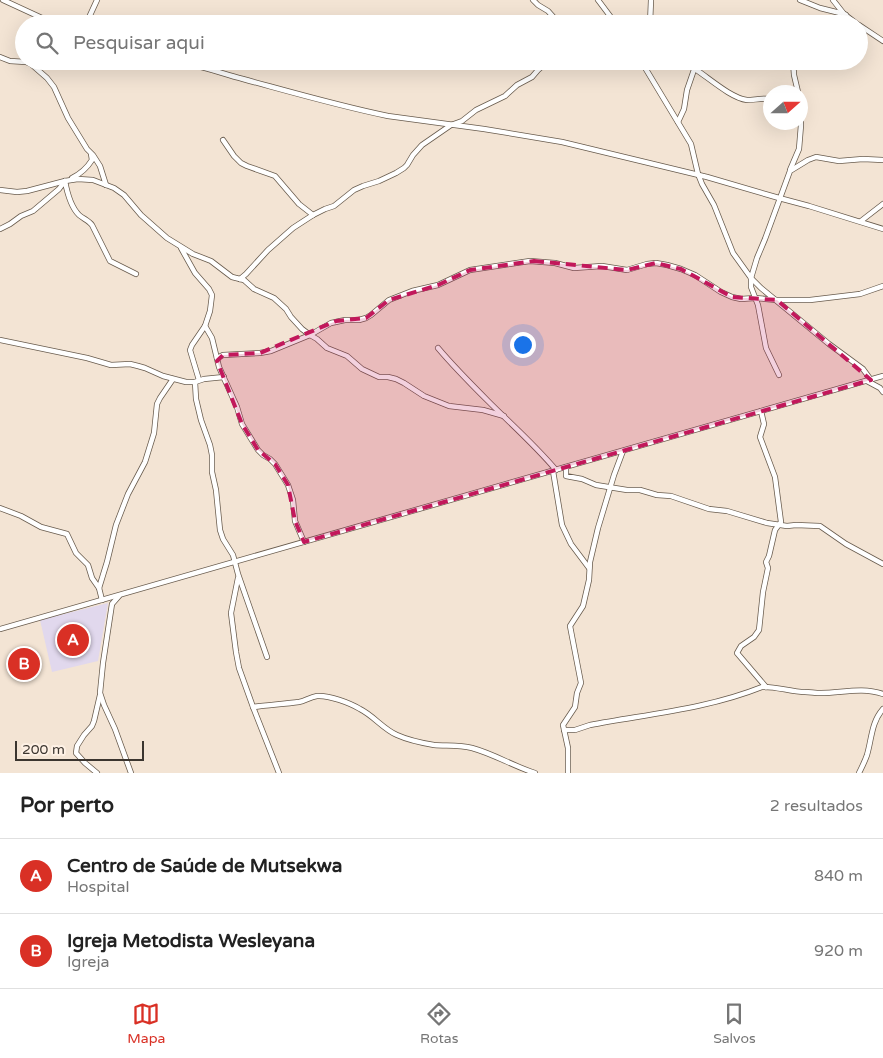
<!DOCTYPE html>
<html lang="pt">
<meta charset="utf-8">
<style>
:root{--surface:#fff;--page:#f2f2f2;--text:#222;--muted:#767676;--line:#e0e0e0;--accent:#d93025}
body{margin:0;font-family:"Varela Round",sans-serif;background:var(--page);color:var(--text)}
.compass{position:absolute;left:763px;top:85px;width:45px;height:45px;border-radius:50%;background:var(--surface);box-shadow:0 5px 20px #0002;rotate:69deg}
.scale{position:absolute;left:15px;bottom:12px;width:129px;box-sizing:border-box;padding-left:5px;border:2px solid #3b352f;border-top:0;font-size:14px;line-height:18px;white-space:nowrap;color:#3b352f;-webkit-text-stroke:4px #fef1e5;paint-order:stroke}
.you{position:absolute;left:522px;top:344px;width:18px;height:18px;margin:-12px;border:4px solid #fff;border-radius:50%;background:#1a73e8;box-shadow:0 0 0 8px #1a73e833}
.badge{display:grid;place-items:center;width:32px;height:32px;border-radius:50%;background:var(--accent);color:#fff;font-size:16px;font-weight:700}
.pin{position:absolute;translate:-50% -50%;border:2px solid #fff;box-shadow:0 1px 5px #0006}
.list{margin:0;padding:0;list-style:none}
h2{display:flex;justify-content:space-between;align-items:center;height:65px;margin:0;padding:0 20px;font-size:21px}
h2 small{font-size:16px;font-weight:400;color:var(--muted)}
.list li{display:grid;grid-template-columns:32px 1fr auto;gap:15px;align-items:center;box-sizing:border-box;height:75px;padding:0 20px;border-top:1px solid var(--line)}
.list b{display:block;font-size:19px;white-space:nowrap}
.list p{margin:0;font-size:16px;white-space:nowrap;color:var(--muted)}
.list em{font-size:16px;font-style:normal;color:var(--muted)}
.icon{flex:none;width:28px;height:28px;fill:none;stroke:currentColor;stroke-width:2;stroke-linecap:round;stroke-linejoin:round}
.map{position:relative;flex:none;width:883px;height:773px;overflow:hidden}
.search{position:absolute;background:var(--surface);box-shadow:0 5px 20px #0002;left:15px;right:15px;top:15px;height:55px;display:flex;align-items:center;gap:12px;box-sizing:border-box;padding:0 18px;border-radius:28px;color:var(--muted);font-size:19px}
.sheet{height:215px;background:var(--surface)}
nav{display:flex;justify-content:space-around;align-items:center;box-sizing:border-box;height:70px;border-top:1px solid var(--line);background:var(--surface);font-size:14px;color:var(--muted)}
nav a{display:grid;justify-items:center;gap:2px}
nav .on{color:var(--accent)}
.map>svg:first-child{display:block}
.medical{fill:#e1d8ed}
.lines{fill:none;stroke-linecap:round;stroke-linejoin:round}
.minor-casing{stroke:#685b4d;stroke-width:6}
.minor{stroke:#fff;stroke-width:4.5}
.marked{fill:#c2185b;fill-opacity:0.2;stroke:#c2185b;stroke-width:4;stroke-dasharray:10 6;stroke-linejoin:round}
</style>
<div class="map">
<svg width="883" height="773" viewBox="0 0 883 773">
<rect width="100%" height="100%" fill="#f3e4d4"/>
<!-- medical -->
<polygon class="medical" points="108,603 98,661 52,672 40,620"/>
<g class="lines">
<!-- minor casing -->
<g class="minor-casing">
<g id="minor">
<polyline points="3,0 55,24"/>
<polyline points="533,0 538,5 548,11 557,21 567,24"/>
<polyline points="598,0 616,24"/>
<polyline points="800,0 820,8 844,14"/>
<polyline points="833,0 844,14 857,24"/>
<polyline points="86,24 97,0"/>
<polyline points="650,24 651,0"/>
<polyline points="835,24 846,15"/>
<polyline points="859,25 883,41"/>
<polyline points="0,57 10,61 26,62 31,64 47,78 54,87 68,118 87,149 93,155 100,166 106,185"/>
<path d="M173 61C197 64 220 73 243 79 291 92 339 106 388 116L484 129 562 142 707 177 779 198 809 206 883 229"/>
<polyline points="641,61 691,144 698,174 702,184 714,205 733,253 751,278 761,288 829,344 863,369 871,380"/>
<polyline points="793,61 794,75 798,92"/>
<path d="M695 69C709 78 731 98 747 100 754 100 762 98 770 99"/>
<polyline points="678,122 684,109 687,90 697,61"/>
<polyline points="223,140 234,156 241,163 247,166 275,176 299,204 313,215"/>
<polyline points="790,170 799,149 801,125 800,113"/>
<path d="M72 178C80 174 87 168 92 160L91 154"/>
<polyline points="0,190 17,192 27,191 65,181 78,179 93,180 114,188 124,195 141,215 167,238 193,254 211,261 232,277 244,280 254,289 274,298 286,309 291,317 302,329 310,335 317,339 327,348 347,356 362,369 379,377 388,377 396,379 404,383 424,396 449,406 483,410 504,416"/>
<polyline points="861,221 883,204"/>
<path d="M0 229 10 224 21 216 33 211 59 189 65 181C67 192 71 207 79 215 84 219 89 221 92 225L110 261 136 274"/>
<polyline points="181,248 195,273 209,289 212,295 210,311 205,326 192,345 190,350 199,380"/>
<polyline points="240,279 246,274 268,250 293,228 313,215 325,209 334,206 354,190 363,186 379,181 396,173 404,168 407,165 413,155 422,145 451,125 462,121 476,110 505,96 517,85 532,77 538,70 548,61"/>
<polyline points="205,326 212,338 219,367 237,407 242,424 258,450 263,455 270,459 275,464 288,485 293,500 295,521 304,542"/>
<polyline points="0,340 87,358 111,365 130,364 138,366 145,368 163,376 186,382 195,382 204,379 224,377"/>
<path d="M438 348C454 367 471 384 488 401 511 424 535 445 556 470"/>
<polyline points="217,358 223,355 260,353 271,351 310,335 331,323 345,320 359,320 366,318 371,315 389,300 412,291 438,285 470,270 530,261 555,263 574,268 602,266 627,270 647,264 656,263 667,265 681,269 695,275 721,292 732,297 741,299 755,298 777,300 810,300 860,294 883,286"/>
<polyline points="779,375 766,348 758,305 751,287 751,278 757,258 765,239 790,171 808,160 816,157 839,161 863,159 883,160"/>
<polyline points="867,381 880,388 883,392"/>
<polyline points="195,382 196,399 201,420 210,445 212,455 212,472 216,490 220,530 223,539 233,555 238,574 267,657"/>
<polyline points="761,411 764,424 760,437 775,477 781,522 775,530 769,556 766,562 768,568 763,592 759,630 754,637 741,646 737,653 766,687"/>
<polyline points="566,467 566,476 582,479 596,485 627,490 640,490 657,495 671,496 709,509 727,511 767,523 787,526 796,525 820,526 846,544 883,564"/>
<polyline points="553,471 562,525 571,544 589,568"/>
<polyline points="0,508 21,516 41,527 67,534 76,553 88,565 92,578 99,588"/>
<polyline points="238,578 231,613 236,652 239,668 253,707 279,773"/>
<polyline points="119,596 112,604 103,663 100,693 104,705 115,729 131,773"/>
<polyline points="102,600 99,588 107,562 116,525 128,494 145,462 154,433 157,404 160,398 173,379"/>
<polyline points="0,629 883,376"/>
<path d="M253 707C268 705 284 704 299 702 305 701 310 697 317 696 329 695 350 703 360 709 374 716 383 729 397 735 408 740 422 743 434 745 447 746 459 745 472 748 494 754 513 766 535 773"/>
<path d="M564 730H575L590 725C648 714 707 709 762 687 775 686 791 692 805 692 810 692 815 693 821 693 842 693 862 687 883 694"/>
<polyline points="97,773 85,763 76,753 77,746 84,735 92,726 94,721 100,695"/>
<polyline points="568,773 568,748 563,725 575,707 577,693 581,683 570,626 583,606 589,580 590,562 598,528 614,475 623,451"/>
<path d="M859 773C862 767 865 761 867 755 872 738 871 723 883 709"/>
</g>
</g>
<!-- minor -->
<use href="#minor" class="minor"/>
</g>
<!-- marked area -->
<path class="marked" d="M534 261 627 270 656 263 681 269 732 297 777 300 871 380 304 542 295 521 288 485 275 464 258 450 242 424 217 361 223 355 260 353 336 321 366 318 389 300 438 285 470 270Z"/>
</svg>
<svg class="compass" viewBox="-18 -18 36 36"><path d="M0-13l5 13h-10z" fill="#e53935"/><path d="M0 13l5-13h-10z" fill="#767676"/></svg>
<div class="scale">200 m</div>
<div class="you"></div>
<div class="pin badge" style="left:73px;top:640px">A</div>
<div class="pin badge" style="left:24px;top:664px">B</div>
<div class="search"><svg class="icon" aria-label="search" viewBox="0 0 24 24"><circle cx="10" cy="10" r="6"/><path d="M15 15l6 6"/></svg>Pesquisar aqui</div>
</div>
<section class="sheet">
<h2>Por perto<small>2 resultados</small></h2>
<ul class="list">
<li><span class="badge">A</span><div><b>Centro de Saúde de Mutsekwa</b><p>Hospital</p></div><em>840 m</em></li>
<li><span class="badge">B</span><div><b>Igreja Metodista Wesleyana</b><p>Igreja</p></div><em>920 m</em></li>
</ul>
</section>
<nav>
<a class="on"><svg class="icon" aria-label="map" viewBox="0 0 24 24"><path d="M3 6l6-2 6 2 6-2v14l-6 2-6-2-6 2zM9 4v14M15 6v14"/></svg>Mapa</a>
<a><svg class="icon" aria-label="directions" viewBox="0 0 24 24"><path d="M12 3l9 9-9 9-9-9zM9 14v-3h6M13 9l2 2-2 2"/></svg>Rotas</a>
<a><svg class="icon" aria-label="saved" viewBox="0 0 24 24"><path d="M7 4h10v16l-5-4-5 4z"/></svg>Salvos</a>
</nav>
